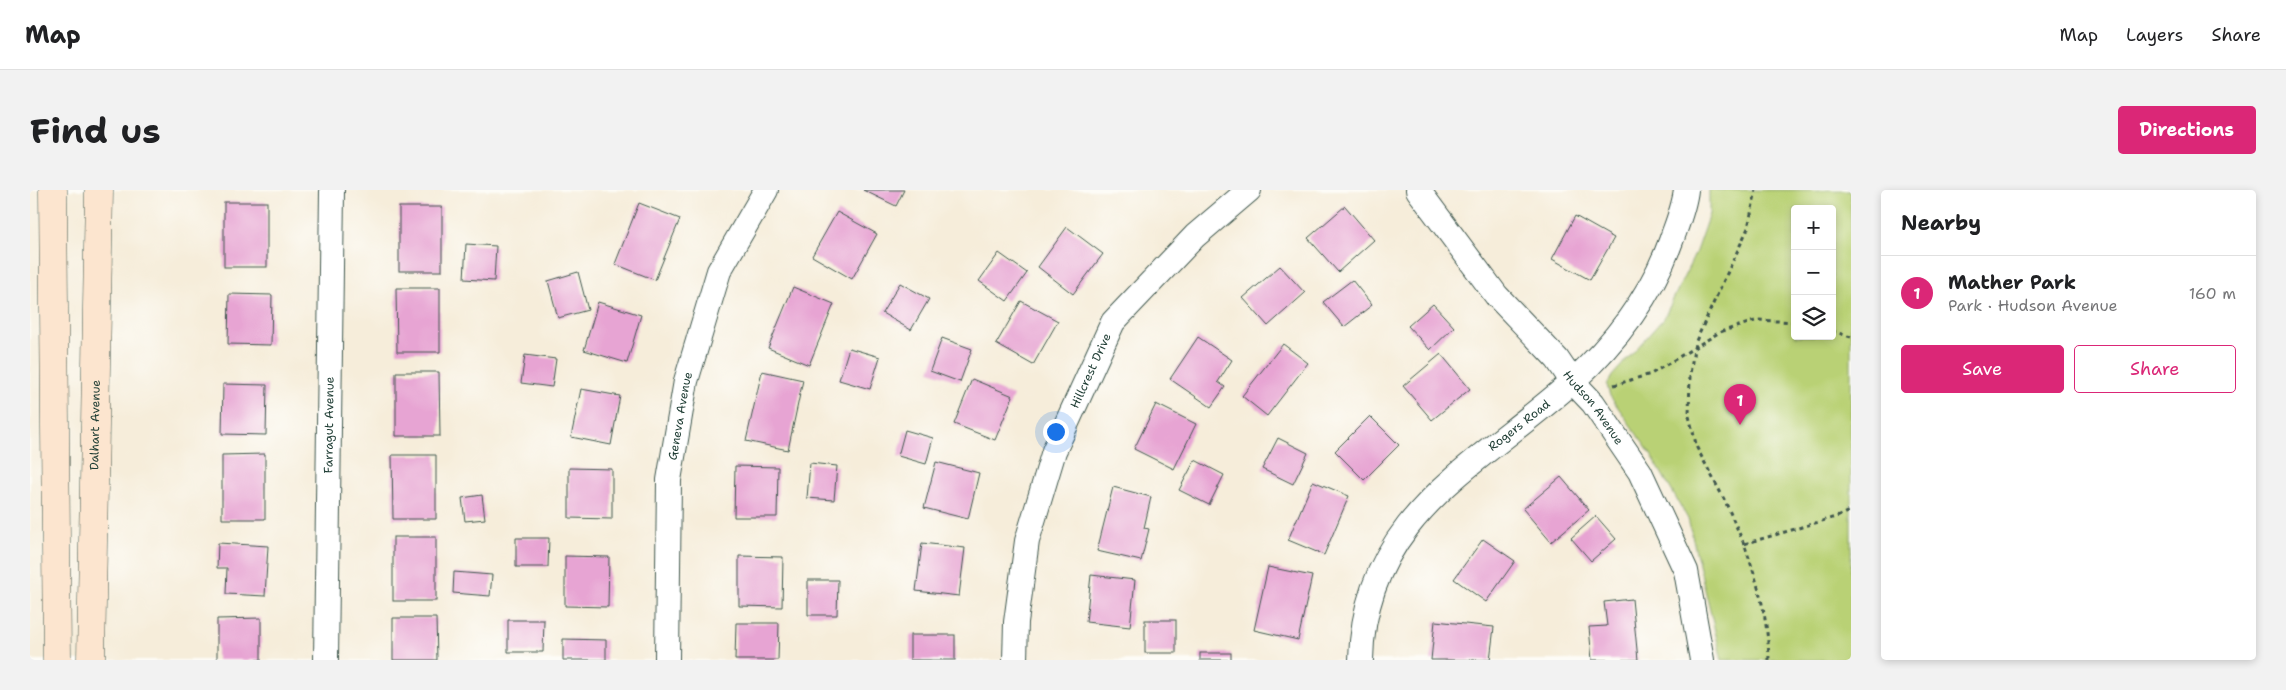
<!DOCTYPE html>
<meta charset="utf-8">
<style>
:root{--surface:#fff;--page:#f2f2f2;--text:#202124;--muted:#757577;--line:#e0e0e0;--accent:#db2777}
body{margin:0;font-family:"Shantell Sans",sans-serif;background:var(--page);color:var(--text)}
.controls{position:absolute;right:15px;top:15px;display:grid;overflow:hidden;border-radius:5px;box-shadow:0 2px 8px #0003}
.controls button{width:45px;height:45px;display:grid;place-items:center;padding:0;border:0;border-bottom:1px solid var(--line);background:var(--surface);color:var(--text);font:25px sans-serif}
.you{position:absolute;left:1025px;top:241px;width:18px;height:18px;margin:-12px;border:4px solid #fff;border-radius:50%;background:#1a73e8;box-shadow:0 0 0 8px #1a73e833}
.badge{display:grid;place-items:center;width:32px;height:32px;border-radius:50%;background:var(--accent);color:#fff;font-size:16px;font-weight:700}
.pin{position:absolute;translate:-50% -41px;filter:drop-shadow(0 1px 2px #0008)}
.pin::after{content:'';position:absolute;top:26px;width:18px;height:15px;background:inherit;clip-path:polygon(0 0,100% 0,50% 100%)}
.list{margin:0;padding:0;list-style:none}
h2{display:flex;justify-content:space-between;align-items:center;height:65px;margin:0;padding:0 20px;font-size:21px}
h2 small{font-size:16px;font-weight:400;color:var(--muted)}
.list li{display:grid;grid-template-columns:32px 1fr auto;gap:15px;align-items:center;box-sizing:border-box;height:75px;padding:0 20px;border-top:1px solid var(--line)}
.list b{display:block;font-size:19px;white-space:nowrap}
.list p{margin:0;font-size:16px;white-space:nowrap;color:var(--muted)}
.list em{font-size:16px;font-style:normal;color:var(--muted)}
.actions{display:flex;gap:10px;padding:15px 20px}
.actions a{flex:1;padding:11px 0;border:1px solid var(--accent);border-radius:5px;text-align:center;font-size:18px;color:var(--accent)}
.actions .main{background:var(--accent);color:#fff}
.icon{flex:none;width:28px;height:28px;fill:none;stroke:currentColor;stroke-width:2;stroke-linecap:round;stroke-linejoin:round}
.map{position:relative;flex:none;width:1821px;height:470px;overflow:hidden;border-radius:5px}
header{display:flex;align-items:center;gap:30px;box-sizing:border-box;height:70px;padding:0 25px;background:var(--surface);border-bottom:1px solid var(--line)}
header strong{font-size:24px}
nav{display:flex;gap:28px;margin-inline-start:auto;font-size:18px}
.intro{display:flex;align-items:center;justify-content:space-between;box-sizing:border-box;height:120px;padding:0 30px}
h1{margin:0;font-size:35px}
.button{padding:12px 22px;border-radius:5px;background:var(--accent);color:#fff;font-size:18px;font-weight:700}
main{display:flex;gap:30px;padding:0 30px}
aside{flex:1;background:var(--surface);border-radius:5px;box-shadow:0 2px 8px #0003}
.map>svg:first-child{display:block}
.green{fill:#b9d175;stroke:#6c8754;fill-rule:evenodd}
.building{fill:#e7a4d3}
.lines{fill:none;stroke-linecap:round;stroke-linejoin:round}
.minor-casing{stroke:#3f574d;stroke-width:26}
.secondary-casing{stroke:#3f574d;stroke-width:29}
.path{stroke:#3f574d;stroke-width:3;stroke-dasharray:4 4;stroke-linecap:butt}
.minor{stroke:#fff;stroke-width:24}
.secondary{stroke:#fce5cf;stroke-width:28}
.labels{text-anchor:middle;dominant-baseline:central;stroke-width:5;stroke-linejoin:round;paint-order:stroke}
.street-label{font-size:12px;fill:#1f3d34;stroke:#fdfcf7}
</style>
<header>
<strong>Map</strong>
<nav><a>Map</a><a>Layers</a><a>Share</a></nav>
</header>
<div class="intro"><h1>Find us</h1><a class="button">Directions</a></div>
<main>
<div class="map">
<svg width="1821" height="470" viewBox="0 0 1821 470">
<rect width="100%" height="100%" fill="#fdfcf7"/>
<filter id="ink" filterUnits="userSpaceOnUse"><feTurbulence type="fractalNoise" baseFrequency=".02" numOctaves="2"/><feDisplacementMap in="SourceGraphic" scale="10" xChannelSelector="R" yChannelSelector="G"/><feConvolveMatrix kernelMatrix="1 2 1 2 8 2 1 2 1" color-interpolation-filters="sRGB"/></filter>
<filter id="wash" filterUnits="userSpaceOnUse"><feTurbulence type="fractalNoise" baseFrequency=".0096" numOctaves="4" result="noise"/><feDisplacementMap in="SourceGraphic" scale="20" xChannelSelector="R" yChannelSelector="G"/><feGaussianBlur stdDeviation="1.12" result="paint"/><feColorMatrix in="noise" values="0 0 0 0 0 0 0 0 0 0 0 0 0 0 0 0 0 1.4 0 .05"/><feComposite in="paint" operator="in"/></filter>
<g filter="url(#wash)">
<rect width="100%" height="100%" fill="#f6edda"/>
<!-- green -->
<path class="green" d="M1679 0H1821V470H1692L1658 329 1620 263 1580 206 1577 195 1582 186 1634 128 1665 64 1679 24ZM1765 19H1802V146H1765Z"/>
<g id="blocks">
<!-- building -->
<g class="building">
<polygon points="833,0 874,0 866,16"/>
<rect x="194" y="12" width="43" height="65"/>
<polygon points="609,13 650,29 625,90 585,74"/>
<polygon points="1315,16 1344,50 1308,82 1278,48"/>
<rect x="369" y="17" width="43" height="64"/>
<polygon points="807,22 847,44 822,89 782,66"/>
<polygon points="1545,26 1584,48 1560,90 1522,69"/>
<polygon points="1037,37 1073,64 1043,104 1008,77"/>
<polygon points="436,54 466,56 464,91 434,89"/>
<polygon points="969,63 997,83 977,111 949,91"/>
<polygon points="1250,76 1275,103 1238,136 1213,108"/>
<polygon points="548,82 558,120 528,128 518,91"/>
<polygon points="1322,90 1342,115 1314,137 1293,112"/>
<polygon points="870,93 899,109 881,140 852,123"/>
<polygon points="763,97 804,114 779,175 738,158"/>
<polygon points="366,98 410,98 410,162 367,162"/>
<polygon points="199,104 242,105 241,155 198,154"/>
<polygon points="991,111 1028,131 1003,175 966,154"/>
<polygon points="568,112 611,125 597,173 554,160"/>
<polygon points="1403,114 1424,137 1400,160 1378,136"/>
<polygon points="1168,147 1202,170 1188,192 1195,197 1181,217 1140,189"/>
<polygon points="912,148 942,159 930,192 900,181"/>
<polygon points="1253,154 1278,173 1237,226 1212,206"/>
<polygon points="819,158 850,167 840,199 809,190"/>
<polygon points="1411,164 1440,199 1402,230 1373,196"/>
<polygon points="495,165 526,169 522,197 491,193"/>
<polygon points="732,181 773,190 758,260 716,251"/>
<polygon points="366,182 409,182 410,246 366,246"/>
<polygon points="942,189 983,206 965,250 924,234"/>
<polygon points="193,194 237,195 236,245 192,244"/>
<polygon points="551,199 590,206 581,255 541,247"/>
<polygon points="1126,214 1166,234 1144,279 1104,259"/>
<polygon points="1340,226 1369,255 1334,290 1305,261"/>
<polygon points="875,240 903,248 896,274 868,266"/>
<polygon points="1248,248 1278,263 1263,294 1232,279"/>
<polygon points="235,264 235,329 192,329 192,265"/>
<polygon points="362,265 406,265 406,329 363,329"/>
<polygon points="1165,270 1194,285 1179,315 1149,300"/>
<polygon points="906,272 949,283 938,329 894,318"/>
<polygon points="780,273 807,276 804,310 777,308"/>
<polygon points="705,276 748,277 747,327 704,327"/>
<polygon points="539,278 582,279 582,329 539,328"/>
<polygon points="1531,287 1559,320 1521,352 1493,319"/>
<polygon points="1283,291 1319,306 1294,365 1258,350"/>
<polygon points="1083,297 1121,307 1114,338 1119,339 1111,371 1067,361"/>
<polygon points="452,305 455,329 435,331 432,308"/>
<polygon points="1566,326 1586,349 1561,371 1541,348"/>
<rect x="363" y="347" width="43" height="64"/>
<polygon points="486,348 519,348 518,377 486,377"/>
<polygon points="1453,349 1485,371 1456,412 1424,389"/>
<polygon points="188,353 238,356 235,406 196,404 197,378 187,378"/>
<polygon points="892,353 935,358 929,406 886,401"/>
<polygon points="535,366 579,367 578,417 535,416"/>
<polygon points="709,366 753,367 752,417 709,416"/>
<polygon points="1238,377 1282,386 1268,450 1224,440"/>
<polygon points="424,382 462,385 460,406 423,403"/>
<polygon points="1061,385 1105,390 1100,437 1056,432"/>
<polygon points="778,390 808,390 807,425 778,425"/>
<polygon points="1602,409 1608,470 1562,470 1559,437 1577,436 1574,412"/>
<polygon points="231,428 231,470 187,470 187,429"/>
<polygon points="363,428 406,428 407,470 363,470"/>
<polygon points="478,430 514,430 513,462 478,462"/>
<rect x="1115" y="430" width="31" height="33"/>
<polygon points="1405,431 1464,437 1460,470 1401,470"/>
<polygon points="706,433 749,433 748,470 705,470"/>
<rect x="880" y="445" width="45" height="25"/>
<polygon points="533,449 576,450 576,470 533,470"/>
<rect x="1170" y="463" width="31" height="7"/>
</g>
</g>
</g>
<g filter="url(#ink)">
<use href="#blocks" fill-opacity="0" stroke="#3f574d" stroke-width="1"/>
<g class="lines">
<!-- minor casing -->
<g class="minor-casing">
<g id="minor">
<path id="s1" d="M1388 0 1466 105 1527 169 1542 191 1563 213 1610 282 1656 381 1672 470"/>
<path id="s2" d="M296 470 302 0"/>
<path id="s3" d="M637 470 639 290 656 191 689 81 736 0"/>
<path id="s4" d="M985 470 986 432 997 351 1024 261 1083 132 1165 46 1219 0"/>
<path id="s5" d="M1331 470C1333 327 1449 275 1542 192 1585 153 1621 106 1641 51 1647 34 1654 18 1656 0"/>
</g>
</g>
<!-- secondary casing -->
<g class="secondary-casing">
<g id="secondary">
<polyline points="23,0 27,470"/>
<path id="s6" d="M61 470 69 0"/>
</g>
</g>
<!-- path -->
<g class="path">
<polyline points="1802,141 1821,147"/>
<polyline points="1584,195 1621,184 1690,142 1728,130 1765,132"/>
<polyline points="1714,354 1695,311 1667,258 1659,226 1660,184 1665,153 1718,38 1726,0"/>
<path d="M1739 470C1738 429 1728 392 1714 354L1809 326 1821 320"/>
</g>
<!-- minor -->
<use href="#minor" class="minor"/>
<!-- secondary -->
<use href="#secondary" class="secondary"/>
</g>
</g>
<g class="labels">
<!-- street labels -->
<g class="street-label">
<text stroke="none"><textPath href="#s4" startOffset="302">Hillcrest Drive</textPath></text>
<text stroke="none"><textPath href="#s1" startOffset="280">Hudson Avenue</textPath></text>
<text stroke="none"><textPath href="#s3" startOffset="245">Geneva Avenue</textPath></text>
<text stroke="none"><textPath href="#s5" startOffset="295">Rogers Road</textPath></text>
<text stroke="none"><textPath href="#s6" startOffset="235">Dalhart Avenue</textPath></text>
<text stroke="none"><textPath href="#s2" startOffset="235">Farragut Avenue</textPath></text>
</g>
</g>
</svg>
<div class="controls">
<button>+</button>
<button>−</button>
<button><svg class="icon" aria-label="layers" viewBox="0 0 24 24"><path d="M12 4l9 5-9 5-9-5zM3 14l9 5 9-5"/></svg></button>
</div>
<div class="you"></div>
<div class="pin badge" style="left:1710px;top:235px">1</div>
</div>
<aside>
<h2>Nearby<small></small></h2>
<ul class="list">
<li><span class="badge">1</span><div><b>Mather Park</b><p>Park · Hudson Avenue</p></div><em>160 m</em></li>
</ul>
<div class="actions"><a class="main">Save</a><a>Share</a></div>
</aside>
</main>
